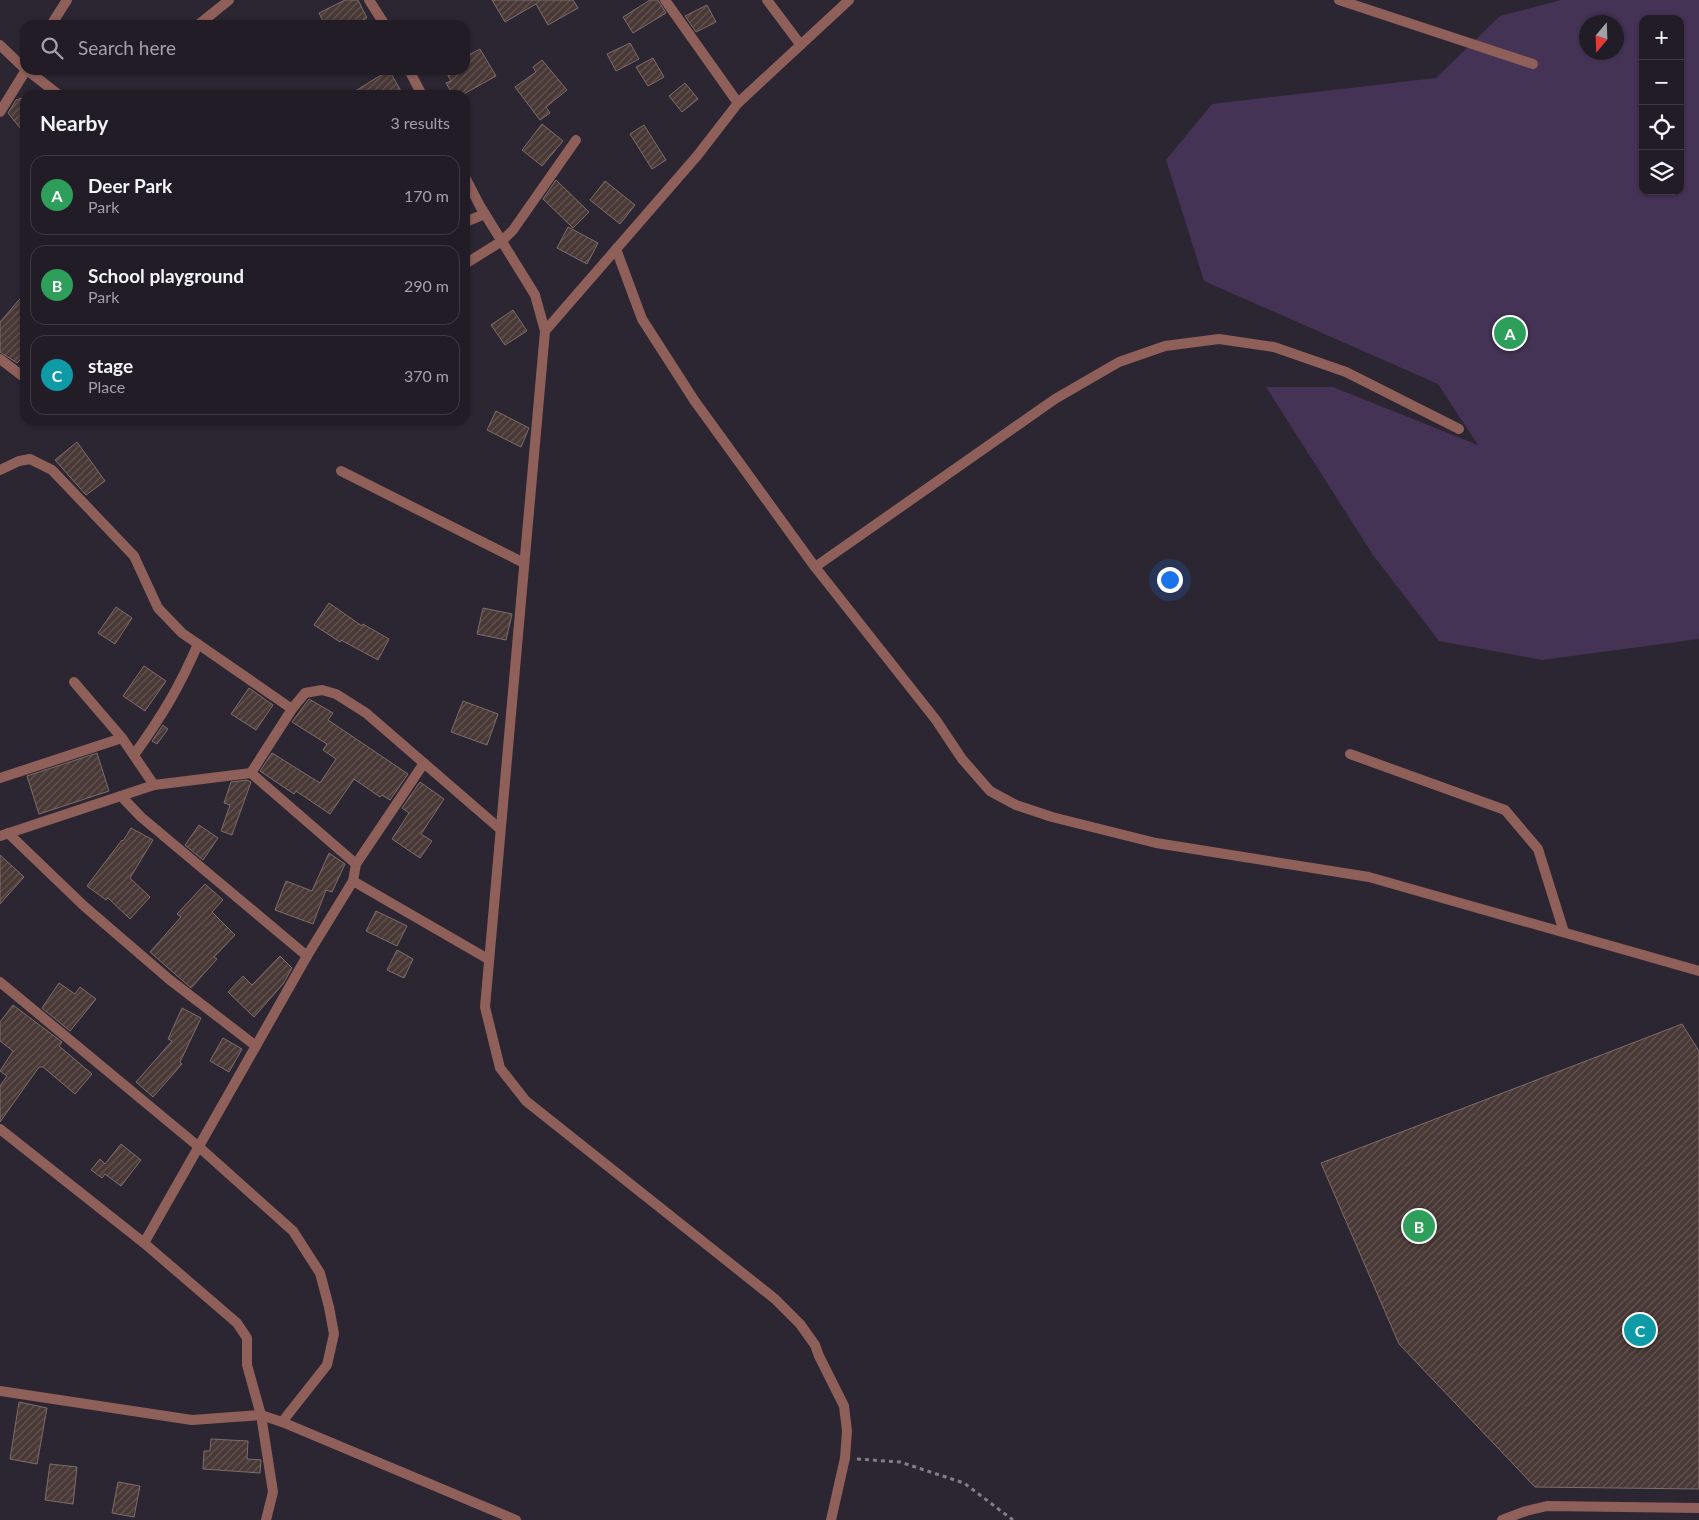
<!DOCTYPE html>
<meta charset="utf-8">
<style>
:root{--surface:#211c26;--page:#29252e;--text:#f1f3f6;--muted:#a2a1a7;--line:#3e3a43;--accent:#81bcfa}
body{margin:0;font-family:Lato,sans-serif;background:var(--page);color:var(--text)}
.controls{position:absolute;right:15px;top:15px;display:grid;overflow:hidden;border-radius:10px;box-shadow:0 1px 4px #0004}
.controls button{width:45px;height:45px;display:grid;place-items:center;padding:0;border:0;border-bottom:1px solid var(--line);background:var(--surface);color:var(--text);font:25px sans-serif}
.compass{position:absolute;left:1579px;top:15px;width:45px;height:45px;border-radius:50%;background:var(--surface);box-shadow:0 1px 4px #0004;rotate:199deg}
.you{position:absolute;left:1169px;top:579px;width:18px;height:18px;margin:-12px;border:4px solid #fff;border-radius:50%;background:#1a73e8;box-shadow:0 0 0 8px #1a73e833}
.badge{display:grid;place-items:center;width:32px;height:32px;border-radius:50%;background:var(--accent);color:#fff;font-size:16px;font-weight:700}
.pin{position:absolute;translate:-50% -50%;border:2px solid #fff;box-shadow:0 1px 5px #0006}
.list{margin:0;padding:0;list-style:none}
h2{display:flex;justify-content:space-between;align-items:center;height:65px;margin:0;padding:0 20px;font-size:21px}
h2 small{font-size:16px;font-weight:400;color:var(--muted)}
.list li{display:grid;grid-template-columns:32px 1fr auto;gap:15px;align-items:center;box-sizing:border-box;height:80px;margin:0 10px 10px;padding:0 10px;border:1px solid var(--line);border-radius:15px}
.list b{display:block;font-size:19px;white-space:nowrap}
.list p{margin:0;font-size:16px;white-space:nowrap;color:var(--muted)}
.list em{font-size:16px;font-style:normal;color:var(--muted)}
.icon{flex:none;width:28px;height:28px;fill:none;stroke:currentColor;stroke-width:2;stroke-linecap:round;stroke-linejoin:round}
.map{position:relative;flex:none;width:1699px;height:1520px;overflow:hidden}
.search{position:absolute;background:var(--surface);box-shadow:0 1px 4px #0004;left:20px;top:20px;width:450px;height:55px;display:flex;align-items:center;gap:12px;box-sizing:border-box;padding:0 18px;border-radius:15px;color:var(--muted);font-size:19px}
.panel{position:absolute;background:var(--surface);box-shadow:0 1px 4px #0004;left:20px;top:90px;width:450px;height:335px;border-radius:15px}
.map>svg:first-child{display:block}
.park{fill:#443354;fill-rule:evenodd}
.building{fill:url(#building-hatch);stroke:#7e6d69}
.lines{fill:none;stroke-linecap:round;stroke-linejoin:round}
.path{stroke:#827d87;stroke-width:3;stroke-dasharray:4 4;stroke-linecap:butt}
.minor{stroke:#8f5f5a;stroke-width:10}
</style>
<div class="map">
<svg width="1699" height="1520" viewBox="0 0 1699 1520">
<defs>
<pattern id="building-hatch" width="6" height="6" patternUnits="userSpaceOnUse" patternTransform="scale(1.25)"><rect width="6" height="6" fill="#493936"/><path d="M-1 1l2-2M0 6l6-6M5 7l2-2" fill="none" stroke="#625552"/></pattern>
</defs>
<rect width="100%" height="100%" fill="#2c2632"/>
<!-- park -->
<path class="park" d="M1561 0H1699V639L1542 660 1439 641 1373 555 1266 387H1333L1478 445 1438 384 1204 281 1166 160 1212 104 1436 78 1500 16ZM1643 19H1680V191H1643ZM1586 22H1616V52H1586Z"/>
<!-- building -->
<g class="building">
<polygon points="345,0 358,0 367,18 353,25 325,25 319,13"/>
<polygon points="492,0 573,0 578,8 548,25 536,4 505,22"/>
<polygon points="650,0 658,0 666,13 633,33 623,17"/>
<polygon points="707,5 716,22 696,32 685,16"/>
<polygon points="630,43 639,59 616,71 607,54"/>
<polygon points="480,49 496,76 462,95 453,95 446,83 451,81 445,70 465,70 465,57"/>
<polygon points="653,58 664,77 648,86 636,67"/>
<polygon points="542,60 567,90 546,107 550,113 540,120 515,87 536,72 533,67"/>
<polygon points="389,70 401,91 394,95 349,95"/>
<polygon points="685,83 698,99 682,112 669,96"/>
<polygon points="25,97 25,134 8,113 16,100"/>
<polygon points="542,124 563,141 542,166 522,150"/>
<polygon points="644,125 666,160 652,169 630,134"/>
<polygon points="556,180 589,212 573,228 543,199"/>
<polygon points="605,181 635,205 620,224 590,200"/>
<polygon points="568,227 598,243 587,264 557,248"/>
<polygon points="25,293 25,355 17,363 0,352 0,322"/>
<polygon points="513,310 527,331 505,345 491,325"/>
<polygon points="496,411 529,428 521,447 487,430"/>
<polygon points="77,442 105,481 86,495 55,460"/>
<polygon points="329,603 362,626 363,624 389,639 378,660 341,640 340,642 314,625"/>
<polygon points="116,607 132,618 115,644 98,633"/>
<polygon points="483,608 512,614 506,640 477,634"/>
<polygon points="144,666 166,681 145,711 123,696"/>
<polygon points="249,688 273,705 256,730 231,714"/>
<polygon points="309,699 333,713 328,720 408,774 390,800 382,795 380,797 354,779 330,814 296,791 294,794 260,771 272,753 320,783 336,759 323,750 327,744 292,722"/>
<polygon points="463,701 498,714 487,745 451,732"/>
<polygon points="163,725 168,729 157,744 152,741"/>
<polygon points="97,753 109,791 39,814 27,776"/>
<polygon points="247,780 251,782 232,835 221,831 230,805 224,803 231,782"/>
<polygon points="420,782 444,799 421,834 432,841 420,858 392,839 409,813 402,808"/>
<polygon points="199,825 218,838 203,860 185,845"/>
<polygon points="131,828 153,840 130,878 150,897 130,919 108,898 106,900 87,886 122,840 123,841"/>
<polygon points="329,853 345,864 332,892 326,890 313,924 275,910 286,881 312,891"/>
<polygon points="0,855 24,877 0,904"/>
<polygon points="205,884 223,900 212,912 235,935 214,957 217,959 191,988 150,952 181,917 177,914"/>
<polygon points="376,911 407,926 397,946 366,931"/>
<polygon points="397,950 413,959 404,978 387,970"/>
<polygon points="280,956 292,968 283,984 254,1017 228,992 243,976 252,985"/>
<polygon points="59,983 75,994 80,987 96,999 70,1031 42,1008"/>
<polygon points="13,1005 62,1042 59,1046 92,1074 75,1094 43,1067 39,1067 0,1122 0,1086 7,1076 0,1071 13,1051 0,1041 0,1022"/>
<polygon points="182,1008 201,1018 180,1062 182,1064 153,1097 136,1082 172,1041 168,1039"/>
<polygon points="1682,1024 1699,1051 1699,1489 1535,1487 1399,1344 1321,1163"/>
<polygon points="223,1038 242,1049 229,1072 210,1061"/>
<polygon points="121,1144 141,1160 121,1186 105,1174 102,1178 91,1170 100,1159 105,1164"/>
<polygon points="19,1402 47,1408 37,1464 10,1459"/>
<polygon points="211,1439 248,1441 247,1459 261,1460 260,1473 203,1469 204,1451 210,1451"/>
<polygon points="50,1464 77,1467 73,1504 45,1500"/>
<polygon points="118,1482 140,1486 134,1517 112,1513"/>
</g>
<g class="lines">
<!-- path -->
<polyline class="path" points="857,1459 900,1462 964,1483 1013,1520"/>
<!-- minor -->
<g class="minor">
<polyline points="369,0 385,25"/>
<polyline points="665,0 738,103"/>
<polyline points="767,0 800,44"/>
<polyline points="1339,0 1533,64"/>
<polyline points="51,25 67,0"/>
<polyline points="198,25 229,0"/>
<polyline points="0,45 25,69"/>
<polyline points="27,70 59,95"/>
<polyline points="409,70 422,95"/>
<polyline points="0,112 26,70"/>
<polyline points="465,177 480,206 535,295 545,331"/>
<polyline points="465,222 485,214"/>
<polyline points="616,249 642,319 694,400 815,567 936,720 962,759 990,791 1016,805 1052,817 1156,843 1369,877 1699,971"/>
<polyline points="465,264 502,241 513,230 576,140"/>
<polyline points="0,359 25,378"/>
<polyline points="0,470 19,461 30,459 52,470 134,556 158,608 182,633 292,709 305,693 322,690 336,694 366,713 499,828"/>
<polyline points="341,471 524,563"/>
<polyline points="815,567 1055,399 1119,362 1165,346 1219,339 1274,347 1346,372 1459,429"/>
<polyline points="74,682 122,738 154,785"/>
<polyline points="292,709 251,773 356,864"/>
<polyline points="1350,754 1505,810 1538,849 1564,932"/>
<path d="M134 755C162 716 179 688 198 644"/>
<polyline points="0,778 122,738"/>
<polyline points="121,796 141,817 307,956 353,881 356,864 424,763"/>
<polyline points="8,833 84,906 170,980 256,1046"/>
<polyline points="0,836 154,785 251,773"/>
<polyline points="353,881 488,959"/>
<polyline points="0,982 199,1147 293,1231 320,1273 329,1307 334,1334 327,1365 282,1422"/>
<polyline points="0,1129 144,1243 237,1323 247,1338 247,1365 261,1415 273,1492 266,1520"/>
<polyline points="144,1243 307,956"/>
<polyline points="0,1391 192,1420 261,1415 282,1422 516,1520"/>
<polyline points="831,1520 845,1458 847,1431 844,1406 819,1356 815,1345 800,1324 775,1299 526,1101 500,1068 485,1007 545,331 697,156 738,103 849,0"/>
<polyline points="1502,1520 1526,1511 1547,1506 1699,1508"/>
</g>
</g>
</svg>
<div class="controls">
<button>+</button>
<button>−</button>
<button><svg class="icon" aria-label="locate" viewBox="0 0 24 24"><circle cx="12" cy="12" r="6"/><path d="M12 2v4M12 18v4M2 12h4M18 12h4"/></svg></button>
<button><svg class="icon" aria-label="layers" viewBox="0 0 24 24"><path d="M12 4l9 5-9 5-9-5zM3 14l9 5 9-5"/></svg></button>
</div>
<svg class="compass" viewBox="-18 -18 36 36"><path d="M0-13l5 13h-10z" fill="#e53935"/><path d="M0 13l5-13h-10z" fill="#a2a1a7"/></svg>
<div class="you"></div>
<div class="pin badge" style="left:1510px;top:333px;background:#2e9e5b">A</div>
<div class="pin badge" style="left:1419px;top:1226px;background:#2e9e5b">B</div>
<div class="pin badge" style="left:1640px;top:1330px;background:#0f9aa8">C</div>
<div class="search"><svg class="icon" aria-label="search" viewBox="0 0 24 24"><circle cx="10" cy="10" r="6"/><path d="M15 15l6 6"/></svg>Search here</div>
<section class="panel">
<h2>Nearby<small>3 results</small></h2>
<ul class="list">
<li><span class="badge" style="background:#2e9e5b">A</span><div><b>Deer Park</b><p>Park</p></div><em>170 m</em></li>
<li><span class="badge" style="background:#2e9e5b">B</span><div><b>School playground</b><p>Park</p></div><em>290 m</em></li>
<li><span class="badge" style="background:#0f9aa8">C</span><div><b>stage</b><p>Place</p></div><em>370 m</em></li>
</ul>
</section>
</div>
